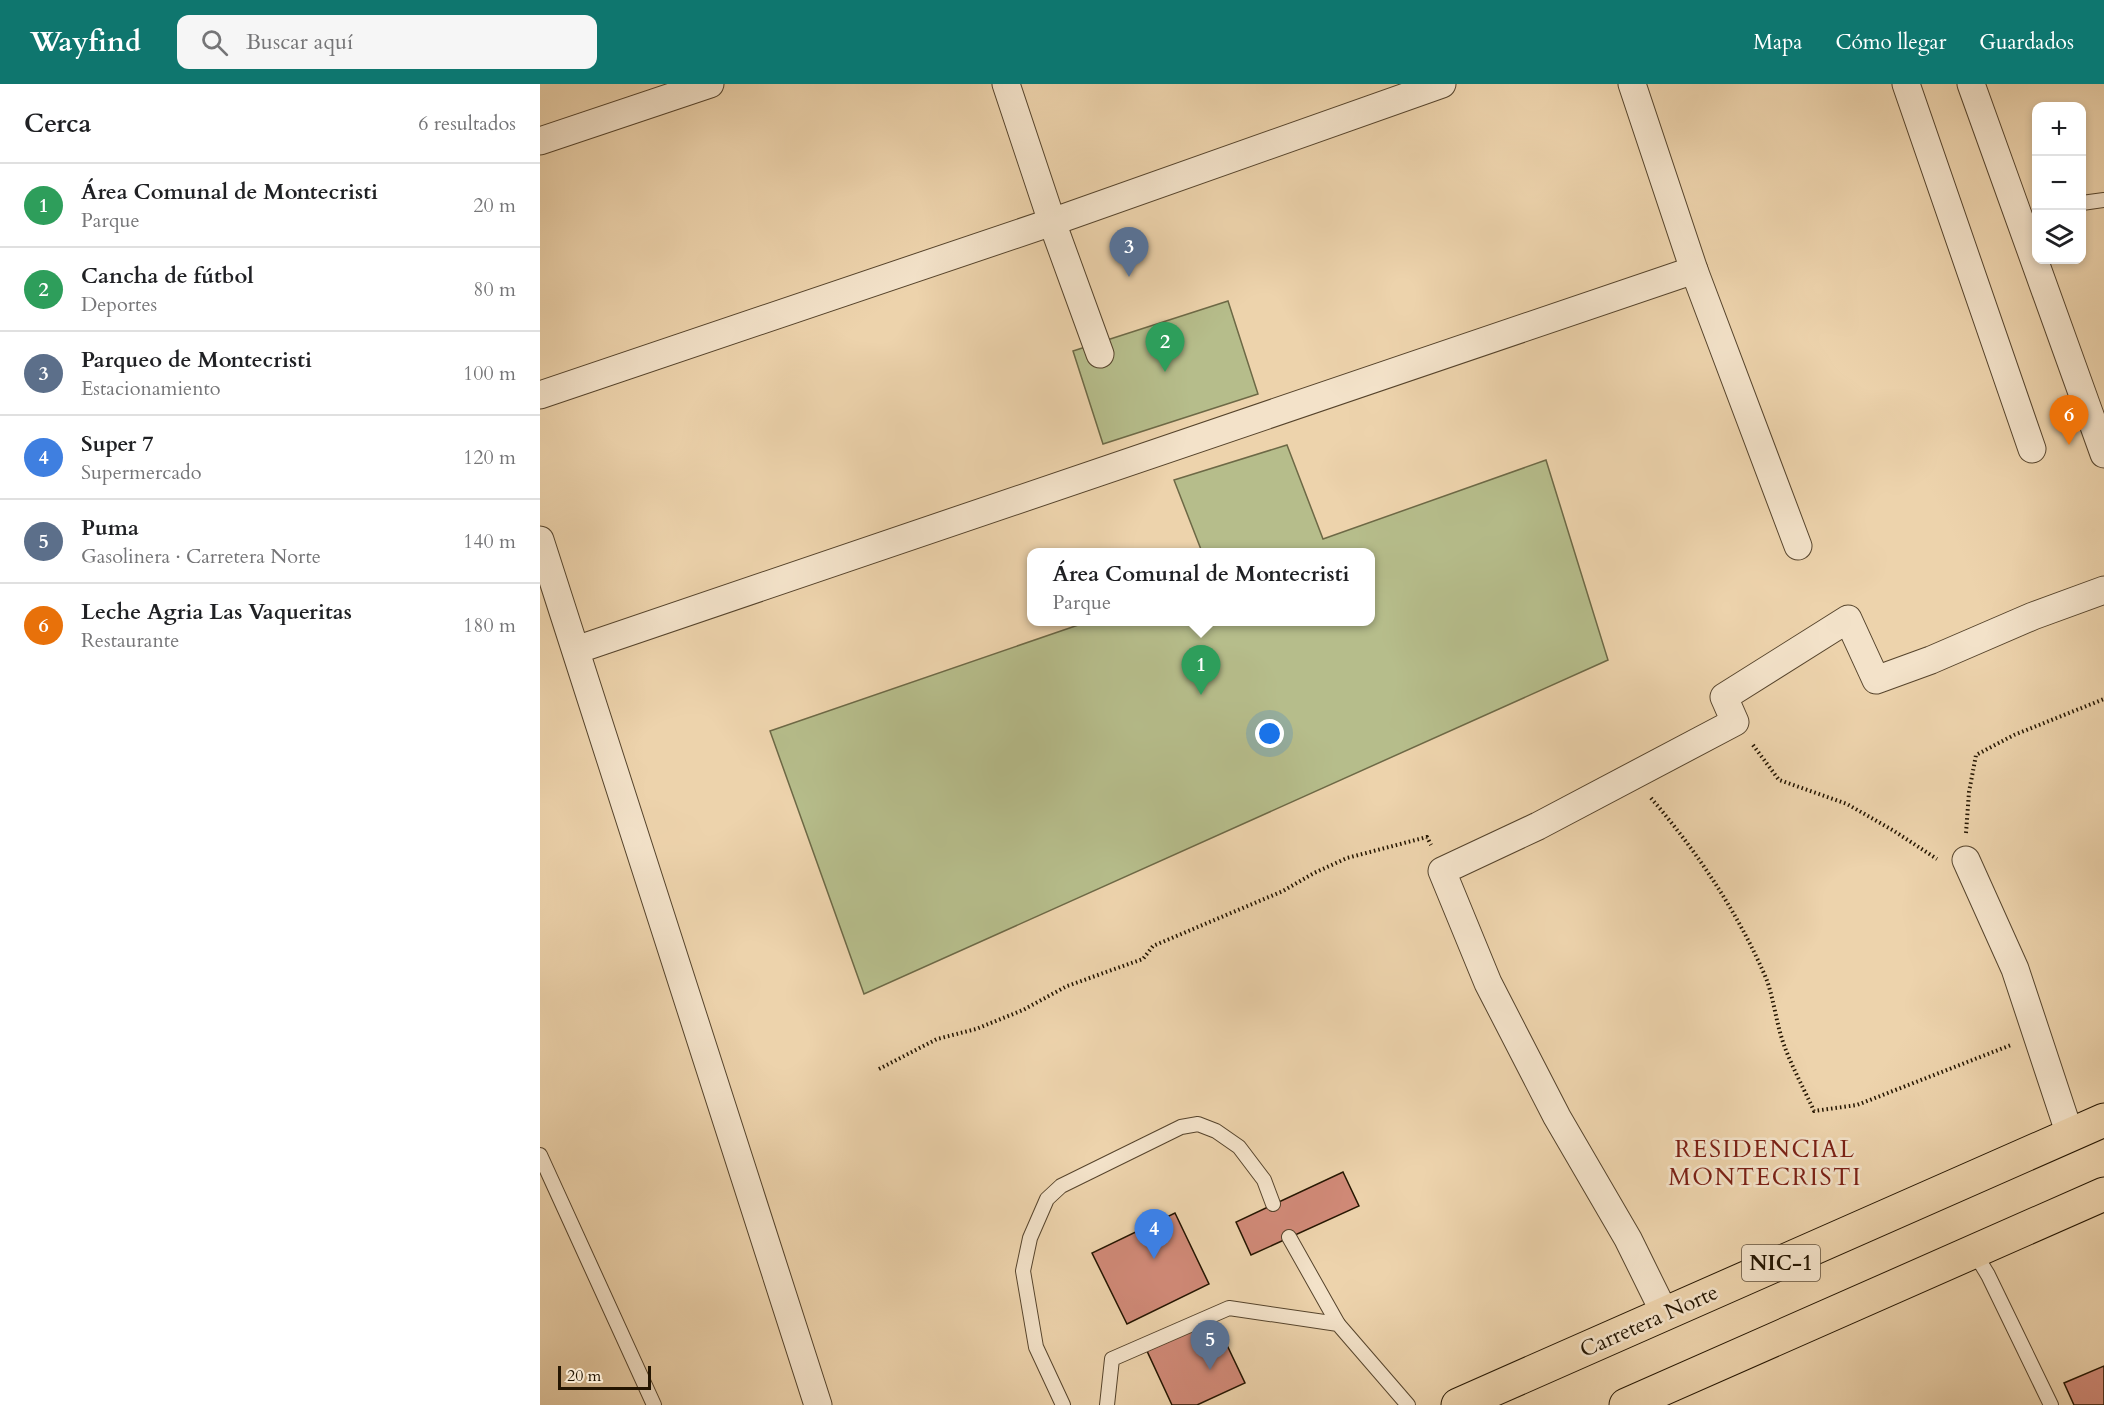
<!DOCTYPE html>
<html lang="es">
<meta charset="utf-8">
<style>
:root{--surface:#fff;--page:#f6f6f6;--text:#202124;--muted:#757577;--line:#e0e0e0;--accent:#0f766e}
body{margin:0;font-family:Cardo,serif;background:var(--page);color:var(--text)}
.controls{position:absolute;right:18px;top:18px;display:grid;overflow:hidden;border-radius:12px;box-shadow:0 3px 9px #0003}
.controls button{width:54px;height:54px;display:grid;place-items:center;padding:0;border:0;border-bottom:2px solid var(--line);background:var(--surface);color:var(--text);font:30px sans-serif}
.scale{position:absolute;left:18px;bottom:15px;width:93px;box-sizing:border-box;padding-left:6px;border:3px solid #241501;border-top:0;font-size:16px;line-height:21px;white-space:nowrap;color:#241501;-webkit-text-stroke:4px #f3e2c9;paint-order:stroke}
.you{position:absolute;left:730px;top:650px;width:21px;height:21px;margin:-15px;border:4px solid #fff;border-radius:50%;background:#1a73e8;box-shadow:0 0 0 9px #1a73e833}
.badge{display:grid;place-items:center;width:39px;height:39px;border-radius:50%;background:var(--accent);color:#fff;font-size:20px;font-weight:700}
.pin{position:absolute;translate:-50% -50px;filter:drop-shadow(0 2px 3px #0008)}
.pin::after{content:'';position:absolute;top:32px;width:21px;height:18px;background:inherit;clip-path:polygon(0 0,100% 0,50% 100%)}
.popup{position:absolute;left:487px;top:464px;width:348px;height:78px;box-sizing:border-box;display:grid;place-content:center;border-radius:12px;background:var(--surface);filter:drop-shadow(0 2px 4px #0005);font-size:20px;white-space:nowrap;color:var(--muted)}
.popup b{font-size:22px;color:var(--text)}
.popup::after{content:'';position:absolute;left:50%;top:100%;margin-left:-12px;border:12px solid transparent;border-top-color:var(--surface)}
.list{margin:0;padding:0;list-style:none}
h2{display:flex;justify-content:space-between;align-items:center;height:78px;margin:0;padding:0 24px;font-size:26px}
h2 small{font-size:20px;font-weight:400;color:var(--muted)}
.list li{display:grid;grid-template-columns:39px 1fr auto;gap:18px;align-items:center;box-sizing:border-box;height:84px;padding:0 24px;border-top:2px solid var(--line)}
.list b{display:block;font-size:22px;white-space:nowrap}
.list p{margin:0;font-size:20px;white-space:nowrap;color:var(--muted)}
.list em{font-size:20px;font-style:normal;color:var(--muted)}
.icon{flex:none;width:33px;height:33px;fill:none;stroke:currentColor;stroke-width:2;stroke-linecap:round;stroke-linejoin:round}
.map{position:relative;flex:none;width:1564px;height:1321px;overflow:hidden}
header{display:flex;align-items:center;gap:36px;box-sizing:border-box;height:84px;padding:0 30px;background:var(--accent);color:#fff}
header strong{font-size:28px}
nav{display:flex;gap:33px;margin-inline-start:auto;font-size:21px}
.search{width:420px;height:54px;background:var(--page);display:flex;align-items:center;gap:15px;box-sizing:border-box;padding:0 21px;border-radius:12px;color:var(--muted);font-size:22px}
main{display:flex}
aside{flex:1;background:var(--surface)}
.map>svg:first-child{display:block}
.green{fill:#b6bd8b;stroke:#6d6946;stroke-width:1.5}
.building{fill:#d18a78;stroke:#241501;stroke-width:1.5}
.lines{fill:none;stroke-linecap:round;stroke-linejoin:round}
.service-casing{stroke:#56442c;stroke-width:16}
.minor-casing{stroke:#56442c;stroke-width:29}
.trunk-casing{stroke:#241501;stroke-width:35}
.path{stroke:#241501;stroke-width:4;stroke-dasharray:1.5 3;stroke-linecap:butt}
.service{stroke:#f3e2c9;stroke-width:14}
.minor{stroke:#f3e2c9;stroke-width:27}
.trunk{stroke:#edd3ac;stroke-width:33}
.labels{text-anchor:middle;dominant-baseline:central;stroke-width:5;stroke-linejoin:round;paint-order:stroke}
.shield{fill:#f3e2c9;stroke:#62523d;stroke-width:1.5}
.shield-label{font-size:21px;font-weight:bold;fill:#241501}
.street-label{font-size:22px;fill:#241501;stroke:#f3e2c9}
.neighbourhood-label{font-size:24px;letter-spacing:1.5px;fill:#7a1f14;stroke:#f3e2c9}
</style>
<header>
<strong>Wayfind</strong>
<div class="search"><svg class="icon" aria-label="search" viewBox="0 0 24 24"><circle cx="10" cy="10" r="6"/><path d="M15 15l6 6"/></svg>Buscar aquí</div>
<nav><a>Mapa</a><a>Cómo llegar</a><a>Guardados</a></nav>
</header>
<main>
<aside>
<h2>Cerca<small>6 resultados</small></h2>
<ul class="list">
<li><span class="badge" style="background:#2e9e5b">1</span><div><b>Área Comunal de Montecristi</b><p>Parque</p></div><em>20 m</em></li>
<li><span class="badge" style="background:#2e9e5b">2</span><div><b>Cancha de fútbol</b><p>Deportes</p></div><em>80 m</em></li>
<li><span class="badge" style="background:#5c6f8a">3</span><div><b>Parqueo de Montecristi</b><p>Estacionamiento</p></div><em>100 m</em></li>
<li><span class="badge" style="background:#3f7fe0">4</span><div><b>Super 7</b><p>Supermercado</p></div><em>120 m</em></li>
<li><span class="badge" style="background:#5c6f8a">5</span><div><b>Puma</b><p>Gasolinera · Carretera Norte</p></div><em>140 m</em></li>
<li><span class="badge" style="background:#e8710a">6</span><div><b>Leche Agria Las Vaqueritas</b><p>Restaurante</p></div><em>180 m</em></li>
</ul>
</aside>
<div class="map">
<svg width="1564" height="1321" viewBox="0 0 1564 1321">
<rect width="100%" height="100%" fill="#edd3ac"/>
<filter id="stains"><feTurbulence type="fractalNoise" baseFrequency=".00333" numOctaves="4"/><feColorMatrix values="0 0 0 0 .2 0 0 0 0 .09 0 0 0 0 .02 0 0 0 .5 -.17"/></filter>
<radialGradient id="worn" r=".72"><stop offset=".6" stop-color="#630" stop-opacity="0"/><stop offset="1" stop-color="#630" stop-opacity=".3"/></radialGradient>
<!-- green -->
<g class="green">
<polygon points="688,217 718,310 563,360 533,267"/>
<polygon points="747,361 783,455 1006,376 1068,576 324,910 230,647 547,538 831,538 831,468 662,468 634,396"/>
</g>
<!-- building -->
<g class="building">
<polygon points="803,1088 819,1122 711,1171 696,1138"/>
<polygon points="635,1129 669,1200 587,1240 552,1169"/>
<polygon points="675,1236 705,1299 657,1321 632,1321 607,1267"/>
<polygon points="1564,1282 1564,1321 1534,1321 1524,1299"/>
</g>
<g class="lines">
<!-- service casing -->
<g class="service-casing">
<g id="service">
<polyline points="1542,119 1564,116"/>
<polyline points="0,1071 114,1321"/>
<polyline points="749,1153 798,1240"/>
<polyline points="1434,1168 1448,1191 1511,1321"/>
<polyline points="523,1321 496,1263 483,1187 490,1154 507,1115 521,1102 641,1043 658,1040 676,1047 699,1063 724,1096 733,1120"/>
<polyline points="567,1321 572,1275 689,1224 798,1240 868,1321"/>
</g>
</g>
<!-- minor casing -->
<g class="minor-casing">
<g id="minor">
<polyline points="466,0 512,138 560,270"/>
<polyline points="1092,0 1154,186 1258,462"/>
<polyline points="1366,0 1492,365"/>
<polyline points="1431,0 1564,370"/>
<polyline points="0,57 170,0"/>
<polyline points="0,311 512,138 902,0"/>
<polyline points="0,456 278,1321"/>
<polyline points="36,566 1154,186"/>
<polyline points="1426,776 1475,885 1530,1051"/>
<polyline points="1125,1230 1088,1155 1017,1033 948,899 902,787 998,742 1195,638 1184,613 1308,535 1336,596 1391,576 1493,532 1564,506"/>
</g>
</g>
<!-- trunk casing -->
<g class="trunk-casing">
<g id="trunk">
<polyline points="918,1321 1564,1036"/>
<polyline points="1086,1321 1564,1110"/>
</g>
</g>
<!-- path -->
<g class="path">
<polyline points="1213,661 1239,696 1307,720 1354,747 1397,775"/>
<path d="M1111 714C1158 769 1197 827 1226 894 1234 915 1236 939 1244 961 1252 983 1264 1005 1274 1027L1317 1021 1471 961"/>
<polyline points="1426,749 1429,708 1436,671 1474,651 1564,615"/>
<polyline points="339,985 397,955 436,945 483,926 527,902 603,875 613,862 743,807 774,789 807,774 887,753 891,761"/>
</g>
<!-- service -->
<use href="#service" class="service"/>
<!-- minor -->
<use href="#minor" class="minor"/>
<!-- trunk -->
<use href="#trunk" class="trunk"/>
</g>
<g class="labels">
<!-- shield labels -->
<rect class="shield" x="1202" y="1161" width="78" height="36" rx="4.5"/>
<g class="shield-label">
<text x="1241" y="1179">NIC-1</text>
</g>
<!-- street labels -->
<g class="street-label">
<text transform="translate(1109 1237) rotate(-24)">Carretera Norte</text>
</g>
<!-- neighbourhood labels -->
<g class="neighbourhood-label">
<text x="1225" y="1065">RESIDENCIAL<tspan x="1225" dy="28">MONTECRISTI</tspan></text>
</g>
</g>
<rect width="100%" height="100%" filter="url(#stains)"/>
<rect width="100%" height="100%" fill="url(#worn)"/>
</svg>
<div class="controls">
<button>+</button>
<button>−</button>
<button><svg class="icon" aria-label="layers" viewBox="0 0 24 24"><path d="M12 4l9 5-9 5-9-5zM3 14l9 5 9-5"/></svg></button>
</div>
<div class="scale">20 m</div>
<div class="you"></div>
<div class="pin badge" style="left:661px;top:611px;background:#2e9e5b">1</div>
<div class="popup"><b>Área Comunal de Montecristi</b>Parque</div>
<div class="pin badge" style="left:625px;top:288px;background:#2e9e5b">2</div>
<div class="pin badge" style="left:589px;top:193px;background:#5c6f8a">3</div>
<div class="pin badge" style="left:614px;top:1175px;background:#3f7fe0">4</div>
<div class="pin badge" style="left:670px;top:1286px;background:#5c6f8a">5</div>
<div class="pin badge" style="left:1529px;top:361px;background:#e8710a">6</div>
</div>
</main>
